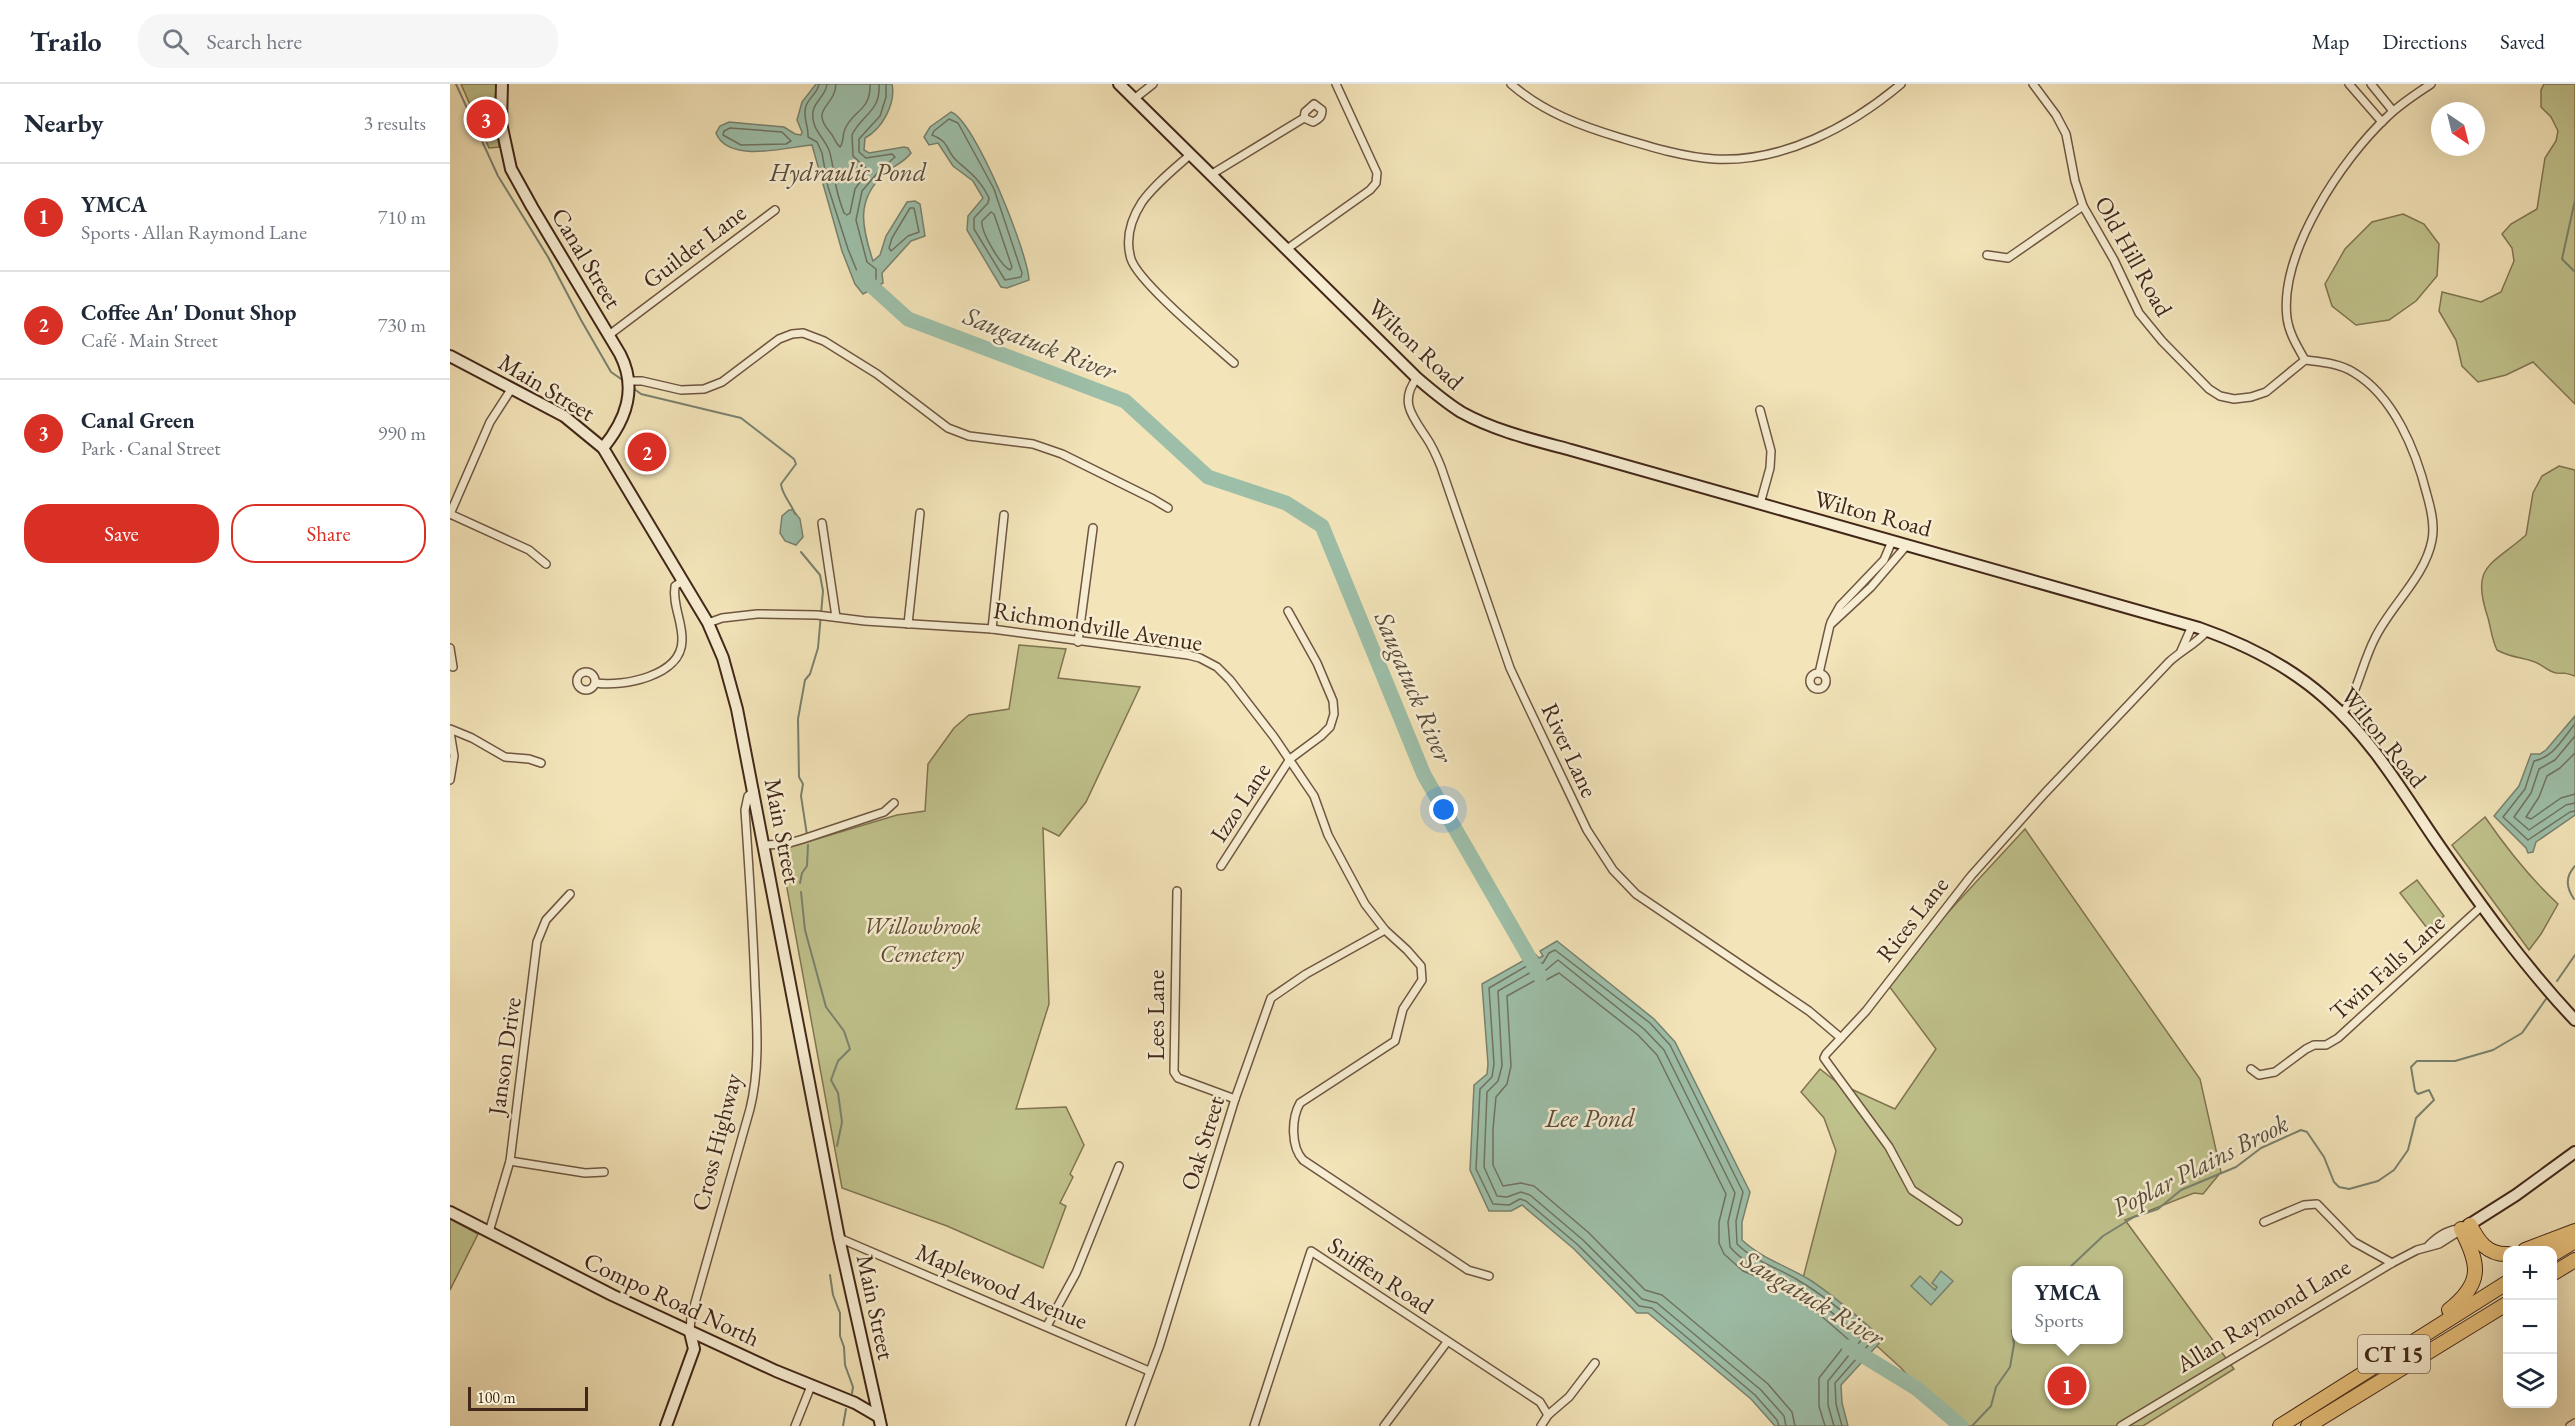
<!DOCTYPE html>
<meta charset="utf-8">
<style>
:root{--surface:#fff;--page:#f6f6f7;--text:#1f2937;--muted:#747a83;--line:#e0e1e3;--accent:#d93025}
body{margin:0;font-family:"EB Garamond",serif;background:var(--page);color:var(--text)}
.controls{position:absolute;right:18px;bottom:18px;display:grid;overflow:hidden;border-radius:12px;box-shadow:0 6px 24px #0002}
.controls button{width:54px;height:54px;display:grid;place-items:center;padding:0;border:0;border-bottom:2px solid var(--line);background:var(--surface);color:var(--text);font:30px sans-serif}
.compass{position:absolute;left:1981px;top:18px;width:54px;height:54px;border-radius:50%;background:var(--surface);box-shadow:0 6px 24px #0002;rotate:145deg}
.scale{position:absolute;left:18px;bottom:15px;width:120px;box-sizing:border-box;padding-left:6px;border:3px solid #422719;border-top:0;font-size:16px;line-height:21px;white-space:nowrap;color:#422719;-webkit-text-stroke:4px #f7edd2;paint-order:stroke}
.you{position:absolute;left:994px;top:726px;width:21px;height:21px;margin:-15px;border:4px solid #fff;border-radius:50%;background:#1a73e8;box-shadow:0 0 0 9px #1a73e833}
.badge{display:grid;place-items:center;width:39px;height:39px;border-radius:50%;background:var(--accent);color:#fff;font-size:20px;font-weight:700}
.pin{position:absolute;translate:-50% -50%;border:3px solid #fff;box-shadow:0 2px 6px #0006}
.popup{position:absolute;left:1562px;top:1182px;width:111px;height:78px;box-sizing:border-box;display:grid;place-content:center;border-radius:12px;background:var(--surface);filter:drop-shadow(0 2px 4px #0005);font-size:20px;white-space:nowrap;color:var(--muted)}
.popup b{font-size:22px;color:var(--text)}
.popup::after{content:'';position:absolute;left:50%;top:100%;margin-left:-12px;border:12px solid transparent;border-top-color:var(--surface)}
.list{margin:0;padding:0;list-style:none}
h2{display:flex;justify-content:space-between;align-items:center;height:78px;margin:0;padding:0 24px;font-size:26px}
h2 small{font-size:20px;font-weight:400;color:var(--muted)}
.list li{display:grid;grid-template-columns:39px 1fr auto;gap:18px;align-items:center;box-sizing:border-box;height:108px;padding:0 24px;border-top:2px solid var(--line)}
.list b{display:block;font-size:22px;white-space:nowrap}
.list p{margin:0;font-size:20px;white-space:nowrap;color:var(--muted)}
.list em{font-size:20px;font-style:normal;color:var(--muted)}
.actions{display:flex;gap:12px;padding:18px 24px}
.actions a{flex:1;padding:14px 0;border:2px solid var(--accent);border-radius:24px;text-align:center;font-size:21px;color:var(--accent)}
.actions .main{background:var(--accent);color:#fff}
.icon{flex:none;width:33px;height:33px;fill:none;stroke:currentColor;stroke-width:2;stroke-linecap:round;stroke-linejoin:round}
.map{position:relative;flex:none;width:2125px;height:1342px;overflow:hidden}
header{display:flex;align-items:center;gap:36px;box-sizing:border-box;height:84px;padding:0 30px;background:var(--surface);border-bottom:2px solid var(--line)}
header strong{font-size:28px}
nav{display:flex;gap:33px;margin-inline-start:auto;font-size:21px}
.search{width:420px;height:54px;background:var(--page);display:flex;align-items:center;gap:15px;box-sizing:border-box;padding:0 21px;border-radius:24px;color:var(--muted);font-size:22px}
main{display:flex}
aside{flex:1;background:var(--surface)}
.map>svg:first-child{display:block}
.green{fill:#c0c28c;stroke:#817452;stroke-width:1.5;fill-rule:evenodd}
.water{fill:#9dbfa9;stroke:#79826f;stroke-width:1.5}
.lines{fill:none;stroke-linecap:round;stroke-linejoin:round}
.shore{stroke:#707361;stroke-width:1.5}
.stream{stroke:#79826f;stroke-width:2}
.river{stroke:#9dbfa9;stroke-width:15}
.street-casing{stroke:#6e5641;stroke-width:10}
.secondary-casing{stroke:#422719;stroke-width:14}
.highway-casing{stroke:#422719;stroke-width:16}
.street{stroke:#f7edd2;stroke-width:7}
.secondary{stroke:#f7edd2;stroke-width:10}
.highway{stroke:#eac27c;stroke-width:14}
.labels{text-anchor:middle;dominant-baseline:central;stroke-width:5;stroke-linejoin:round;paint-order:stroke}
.shield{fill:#f7edd2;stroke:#786250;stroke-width:1.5}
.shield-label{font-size:22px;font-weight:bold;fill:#422719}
.street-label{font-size:24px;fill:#422719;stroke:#f7edd2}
.park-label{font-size:24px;font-style:italic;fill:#624e36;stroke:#f7edd2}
.water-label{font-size:26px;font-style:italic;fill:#594d3d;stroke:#f7edd2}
</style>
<header>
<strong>Trailo</strong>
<div class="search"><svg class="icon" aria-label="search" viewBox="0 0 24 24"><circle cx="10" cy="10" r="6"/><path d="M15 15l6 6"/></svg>Search here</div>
<nav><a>Map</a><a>Directions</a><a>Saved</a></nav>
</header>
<main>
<aside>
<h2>Nearby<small>3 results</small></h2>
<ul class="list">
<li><span class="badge">1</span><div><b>YMCA</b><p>Sports · Allan Raymond Lane</p></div><em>710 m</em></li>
<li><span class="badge">2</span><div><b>Coffee An' Donut Shop</b><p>Café · Main Street</p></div><em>730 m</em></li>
<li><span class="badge">3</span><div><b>Canal Green</b><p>Park · Canal Street</p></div><em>990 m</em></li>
</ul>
<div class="actions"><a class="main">Save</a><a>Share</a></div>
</aside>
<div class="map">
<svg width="2125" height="1342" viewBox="0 0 2125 1342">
<rect width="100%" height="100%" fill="#f3e4b9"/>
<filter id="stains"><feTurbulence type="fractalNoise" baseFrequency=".00333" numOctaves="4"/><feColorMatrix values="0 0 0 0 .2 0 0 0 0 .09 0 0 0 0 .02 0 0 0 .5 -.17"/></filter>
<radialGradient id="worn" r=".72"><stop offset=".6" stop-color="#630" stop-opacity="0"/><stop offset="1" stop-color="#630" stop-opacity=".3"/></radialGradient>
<!-- green -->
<g class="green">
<polygon points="11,0 46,0 45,24 49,63 39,64"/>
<polygon points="2094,0 2125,0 2125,320 2083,278 2056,291 2028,298 2012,282 2006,256 1989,227 1992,208 2031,218 2051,208 2064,177 2062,164 2052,150 2061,140 2087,125 2095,74 2106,57 2108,47 2101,33 2091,23 2091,6"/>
<polygon points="1953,130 1974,140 1989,160 1987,192 1966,217 1939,236 1906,241 1882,222 1875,200 1895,165 1922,138"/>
<path d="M2109 382 2125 386V592C2117 589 2114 589 2106 589 2099 588 2095 583 2089 580 2076 573 2063 575 2047 566 2042 556 2041 545 2038 534 2020 481 2041 482 2076 451L2083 409 2092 392Z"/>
<polygon points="569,561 616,565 608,594 690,603 636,718 609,752 593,744 599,920 566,1025 616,1023 634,1061 620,1090 623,1093 610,1119 616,1122 593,1184 497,1142 392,1104 330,766 447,731 475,727 478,680 504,644 519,631 559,625"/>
<path d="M2035 733C2057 765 2080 794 2108 820L2091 850 2079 866 2002 761Z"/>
<path d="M1575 745 1750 995 1771 1088 1753 1110 1744 1109 1675 1136 1784 1285 1693 1342H1503L1451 1284 1428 1263 1381 1234 1352 1198 1386 1067 1374 1034 1351 1008 1370 985 1388 999 1445 1025 1486 965 1439 902 1490 837ZM1566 1186H1668V1256H1566Z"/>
<polygon points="1967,796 1994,832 1977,844 1950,809"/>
<polygon points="0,1135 28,1150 0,1206"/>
</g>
<!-- water -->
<g class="water">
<path d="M366 0H442C446 20 432 45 415 54L414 66 419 69 454 63 458 64 461 69C455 78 443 82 435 89 405 116 412 143 423 177L430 171 436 152 457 118 465 117 470 120 475 152 461 157 432 189 433 199 413 210 405 200 392 167 362 61C337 63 278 80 266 49L270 42 279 38 334 43 345 50 351 51 352 48 347 36 352 18Z"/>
<path d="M501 28C525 36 578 169 579 196L557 204 551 203 517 146 518 132 533 114 523 97 503 82 488 59 479 61 474 53 480 43Z"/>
<polygon points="339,426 343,426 350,435 353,453 346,461 335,457 330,449 332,432"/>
<polygon points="2125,632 2125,731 2086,758 2083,768 2078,769 2076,764 2044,732 2069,702 2081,670 2090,670 2096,666"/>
<path d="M1107 857 1204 935 1225 958 1300 1108 1292 1138V1156C1311 1174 1337 1182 1360 1196 1386 1213 1409 1234 1433 1255L1391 1301 1392 1319 1398 1342H1325L1301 1315 1198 1229H1187L1124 1165 1072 1121 1061 1127H1039L1020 1086 1024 1001 1037 990 1038 980 1032 900 1085 870 1089 874 1093 872 1090 867Z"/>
<polygon points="1491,1187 1503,1197 1481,1221 1461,1202 1470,1192 1485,1206 1487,1203 1482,1199"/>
</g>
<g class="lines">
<!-- shore -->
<g class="shore">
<path d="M369 0C368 9 359 13 356 22 352 33 359 42 358 53L367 58 372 69 378 103 398 165 411 197 416 201 426 196V185L417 178 406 136 412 107 430 86 445 73 442 70 416 74 409 68V55L430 32 436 13V0"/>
<path d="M377 0C376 12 364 17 363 28 361 45 373 52 379 66 383 77 383 90 386 102 388 112 391 121 394 129L397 131 400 129 405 105 418 86 403 72 402 51C411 31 431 28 429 0"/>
<path d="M386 0C385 23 360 24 379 47 384 52 385 59 390 63 394 58 392 52 395 45 403 26 421 27 420 0"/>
<path d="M499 35 508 39 544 105 572 189 571 193 555 196 524 145V134L538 119 539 114C531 97 521 89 508 78 494 66 502 59 482 51L484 47Z"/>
<polygon points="280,44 332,48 341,57 336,60 291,61 273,51 274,47"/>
<polygon points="460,124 464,124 469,148 458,152 441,167 439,164 442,154"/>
<path d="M541 128 544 130 562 183 560 186C551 182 530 147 532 137Z"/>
<path d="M2125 640C2112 655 2104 673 2084 677L2075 705 2053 733 2078 756 2120 728 2125 727"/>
<polyline points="2125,652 2105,676 2089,685 2081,709 2064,733 2079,746 2116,721 2125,719"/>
<polyline points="2125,669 2110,684 2097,692 2089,713 2076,733 2081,735 2111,714 2125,710"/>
<path d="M1329 1342 1327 1336 1305 1311 1202 1224 1189 1222 1128 1161 1076 1117 1070 1115 1059 1121 1043 1120 1026 1085 1030 1005 1042 993 1044 980 1039 904 1082 879H1093L1099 869 1105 866 1200 939 1220 961 1293 1108 1286 1137 1287 1160C1304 1177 1326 1183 1346 1195 1374 1211 1399 1232 1423 1254L1422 1257 1385 1299 1386 1320 1392 1342"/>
<path d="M1336 1342 1334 1332 1311 1306 1207 1219 1192 1215 1133 1156 1080 1111 1071 1108 1057 1113 1047 1112 1034 1083 1037 1008 1048 997 1052 982 1048 907 1083 887 1096 886 1108 876 1194 945 1214 966 1285 1109 1278 1138 1280 1163C1297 1183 1321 1188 1343 1201 1368 1216 1391 1235 1412 1255L1378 1297V1321L1384 1342"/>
<polyline points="1345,1342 1342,1328 1318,1300 1212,1211 1195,1206 1139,1149 1084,1102 1071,1099 1053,1102 1043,1081 1043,1045 1046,1013 1057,1000 1061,982 1057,912 1084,897 1096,896 1109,889 1188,951 1207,971 1276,1110 1269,1138 1269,1159 1274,1170 1293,1187 1315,1196 1369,1230 1399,1256 1369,1294 1369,1322 1375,1342"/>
</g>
<!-- stream -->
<g class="stream">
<polyline points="6,0 48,92 98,173 131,236 161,288 174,297"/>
<polyline points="2125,116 2112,175 2125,188"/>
<path d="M183 304 191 310 291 334 344 375 346 380 331 400C332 411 341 419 345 430"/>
<polyline points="351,468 370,491 373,507 368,564 360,590 355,596 348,635 349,693 353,700 351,712 357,751"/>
<polyline points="350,799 352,789 357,782 358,761"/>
<polyline points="351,808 355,846 376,923 394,947 400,965 388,977 381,996 388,1009 392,1038 387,1062"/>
<path d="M2124 815C2116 803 2115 793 2125 782"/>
<polyline points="2107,897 2125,871"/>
<polyline points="1617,1186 1653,1152 1684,1133 1708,1125 1731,1106 1786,1083 1811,1064 1851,1046 1857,1048 1874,1073 1884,1098 1889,1103 1899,1105 1928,1097 1944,1086 1958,1066 1966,1034 1984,1016 1979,1006 1968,1010 1965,1007 1961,983 1967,977 2005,977 2043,966 2072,949 2096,915"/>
<polyline points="380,1191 383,1211 390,1229 390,1252 394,1263 395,1281 403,1303 402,1309"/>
<polyline points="393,1342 396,1325"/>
<polyline points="1522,1342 1541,1322 1546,1303 1560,1283 1564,1260 1562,1247 1566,1243"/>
</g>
<!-- river -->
<g class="river">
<polyline points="413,190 415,196 458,235 675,317 758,393 836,419 872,442 974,691 1090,892"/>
<polyline points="1399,1263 1466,1304 1511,1342"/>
</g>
<!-- street casing -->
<g class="street-casing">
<g id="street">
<path d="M1061 0C1093 28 1131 42 1171 54 1201 63 1233 73 1264 75 1332 79 1400 43 1451 0"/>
<path d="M1583 0 1606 31 1616 50 1625 97 1633 122 1664 176 1689 229 1712 257 1759 305 1770 312 1784 315 1801 313 1816 308 1855 276C1871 278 1889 279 1903 288 1944 312 1966 367 1977 411 1981 425 1985 441 1982 456 1975 493 1941 521 1925 554 1912 579 1908 608 1892 630"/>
<polyline points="1899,0 1932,38"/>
<polyline points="1921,0 1943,27"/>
<polyline points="684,15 703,0"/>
<path d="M741 70C724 85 705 100 692 118 681 135 675 155 681 175 689 199 762 259 784 279"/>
<path d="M762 90 854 34 855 28 864 20 872 26C872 33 869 35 863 38L854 34"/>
<polyline points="837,165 920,106 926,99 927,89 886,0"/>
<polyline points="1537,171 1558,174 1633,122"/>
<polyline points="159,251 325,126"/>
<path d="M1855 276C1847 262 1839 249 1837 234 1829 169 1892 75 1937 33 1950 20 1966 10 1981 0"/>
<path d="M967 294C949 317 962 332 976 353 983 363 987 373 991 383L1060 584 1074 614 1137 746 1163 786 1186 810 1359 927 1391 954"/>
<polyline points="179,297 192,297 231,306 254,305 272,298 329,255 342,250 353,249 374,257 427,290 498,344 519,352 583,360 612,370 703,415 718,424"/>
<polyline points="62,304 40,338 0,430 79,466 96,480"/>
<polyline points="1310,326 1321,367 1320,384 1310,420"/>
<polyline points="372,439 386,533"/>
<polyline points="1381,538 1390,522 1434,476 1442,457"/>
<path d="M258 539 272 534 307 530 367 531 415 537 542 545 738 571 750 574 767 583 780 596 824 653 864 712 878 751 915 820 935 846 957 866 971 882 972 896 953 925 945 957 850 1019C841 1035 841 1063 853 1076L1018 1186 1039 1192"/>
<polyline points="458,540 470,429"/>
<polyline points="542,545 554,431"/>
<polyline points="628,558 643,444"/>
<polyline points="0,564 3,583"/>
<polyline points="1731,567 1742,542"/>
<circle cx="136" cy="597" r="9"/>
<circle cx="1368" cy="597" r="8"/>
<polyline points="1369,589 1380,541 1421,503 1457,461"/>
<path d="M146 599C173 603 231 592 232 557 233 538 222 521 225 502L232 497"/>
<polyline points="0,645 22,654 55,673 79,675 91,679"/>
<polyline points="0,648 4,672 0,696"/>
<polyline points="315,761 336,760 353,755 434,728 444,719"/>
<polyline points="771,782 840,675 871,652 880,643 884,630 883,617 867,579 838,527"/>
<polyline points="727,807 724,988 728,994 785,1015"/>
<polyline points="1801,985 1809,991 1825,988 1856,965 1864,961 1876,961 1888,954 2032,822"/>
<polyline points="60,1077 135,1089 154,1088"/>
<path d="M1508 1137 1462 1106 1439 1063 1379 981 1374 974 1376 970 1416 927 1521 792 1595 709 1719 578C1732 566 1746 560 1757 547"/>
<polyline points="1814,1138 1854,1121 1867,1120 1904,1158 1942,1179"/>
<polyline points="39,1148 60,1077 87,858 96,836 120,810"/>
<polyline points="389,1154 699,1287"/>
<path d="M1979 1161C1988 1152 1998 1145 2011 1145"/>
<polyline points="597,1242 626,1189 669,1082"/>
<path d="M240 1248 241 1233 300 1025C310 985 307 943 305 901 303 843 299 784 295 726L298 712 304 707"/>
<polyline points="345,1342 361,1302"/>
<polyline points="680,1342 709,1263 785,1015 821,914 856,890 935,846"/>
<polyline points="804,1342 861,1167 1090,1318 1098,1331"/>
<polyline points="934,1342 997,1258"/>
<polyline points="1091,1342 1098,1331 1119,1313 1145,1279"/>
<polyline points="1671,1342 1942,1179 1967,1166 1989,1160 2011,1146"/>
<polyline points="2120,1342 2125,1339"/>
</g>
</g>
<!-- secondary casing -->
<g class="secondary-casing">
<g id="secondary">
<path d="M52 0 51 39 61 85 82 123 170 270C188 305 176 336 153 364"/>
<path d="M669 0 967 294C981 306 995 318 1011 328 1045 347 1084 356 1121 366L1749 544C1795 560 1838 581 1875 614 1921 654 1952 707 1986 757 2029 819 2073 881 2125 936"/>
<polyline points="0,272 114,332 153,364 258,539 273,574 287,625 389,1154 431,1342"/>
<polyline points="0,1128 162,1211 326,1287 405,1319 429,1333"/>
<polyline points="2014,1144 2066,1111 2125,1068"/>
<polyline points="216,1342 244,1265 240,1248"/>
</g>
</g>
<!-- highway casing -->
<g class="highway-casing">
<g id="highway">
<path d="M2020 1141C2028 1157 2037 1171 2058 1170"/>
<polyline points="2075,1166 2125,1147"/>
<polyline points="2102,1171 2125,1157"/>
<polyline points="2102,1190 2125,1176"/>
<path d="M1999 1226C2033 1199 2030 1181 2011 1145"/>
<polyline points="1830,1342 2058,1198"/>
<polyline points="1858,1342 2058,1219"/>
</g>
</g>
<!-- street -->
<use href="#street" class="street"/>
<!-- secondary -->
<use href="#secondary" class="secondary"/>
<!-- highway -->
<use href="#highway" class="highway"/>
</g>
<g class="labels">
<!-- shield labels -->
<rect class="shield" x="1908" y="1251" width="72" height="38" rx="4.5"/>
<g class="shield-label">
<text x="1944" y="1270">CT 15</text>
</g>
<!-- street labels -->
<g class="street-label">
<text transform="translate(244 162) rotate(-37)">Guilder Lane</text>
<text transform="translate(1684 172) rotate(61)">Old Hill Road</text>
<text transform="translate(137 174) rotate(59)">Canal Street</text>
<text transform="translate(966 260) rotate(43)">Wilton Road</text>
<text transform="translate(97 303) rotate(31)">Main Street</text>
<text transform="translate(1423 429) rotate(15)">Wilton Road</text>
<text transform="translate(648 542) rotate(9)">Richmondville Avenue</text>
<text transform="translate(1934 653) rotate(51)">Wilton Road</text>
<text transform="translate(1120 666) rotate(65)">River Lane</text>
<text transform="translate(790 718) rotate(-57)">Izzo Lane</text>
<text transform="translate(333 747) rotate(79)">Main Street</text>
<text transform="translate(1462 835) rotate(-52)">Rices Lane</text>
<text transform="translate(1937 883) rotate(-42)">Twin Falls Lane</text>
<text transform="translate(705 931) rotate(-90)">Lees Lane</text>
<text transform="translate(54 972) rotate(-82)">Janson Drive</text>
<text transform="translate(266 1058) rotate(-76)">Cross Highway</text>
<text transform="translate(752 1059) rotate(-73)">Oak Street</text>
<text transform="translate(931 1191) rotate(33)">Sniffen Road</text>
<text transform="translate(552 1202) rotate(23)">Maplewood Avenue</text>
<text transform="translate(222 1215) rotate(25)">Compo Road North</text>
<text transform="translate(426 1223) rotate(78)">Main Street</text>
<text transform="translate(1813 1231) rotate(-31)">Allan Raymond Lane</text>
</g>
<!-- park labels -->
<g class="park-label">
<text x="472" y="841">Willowbrook<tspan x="472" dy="28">Cemetery</tspan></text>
</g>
<!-- water labels -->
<g class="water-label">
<text x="398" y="88">Hydraulic Pond</text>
<text transform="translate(590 259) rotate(21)">Saugatuck River</text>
<text transform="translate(964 603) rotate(67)">Saugatuck River</text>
<text x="1140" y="1034">Lee Pond</text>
<text transform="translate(1750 1081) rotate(-27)">Poplar Plains Brook</text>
<text transform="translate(1363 1214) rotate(31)">Saugatuck River</text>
</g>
</g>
<rect width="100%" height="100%" filter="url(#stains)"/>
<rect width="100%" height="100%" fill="url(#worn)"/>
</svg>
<div class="controls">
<button>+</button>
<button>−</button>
<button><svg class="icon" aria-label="layers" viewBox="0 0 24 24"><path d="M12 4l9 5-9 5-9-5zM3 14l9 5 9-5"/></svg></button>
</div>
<svg class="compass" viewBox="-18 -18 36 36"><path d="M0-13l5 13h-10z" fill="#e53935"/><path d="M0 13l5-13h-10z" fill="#747a83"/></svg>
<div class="scale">100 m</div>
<div class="you"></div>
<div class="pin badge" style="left:1617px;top:1302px">1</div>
<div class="popup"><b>YMCA</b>Sports</div>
<div class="pin badge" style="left:197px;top:368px">2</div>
<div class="pin badge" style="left:36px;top:35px">3</div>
</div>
</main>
